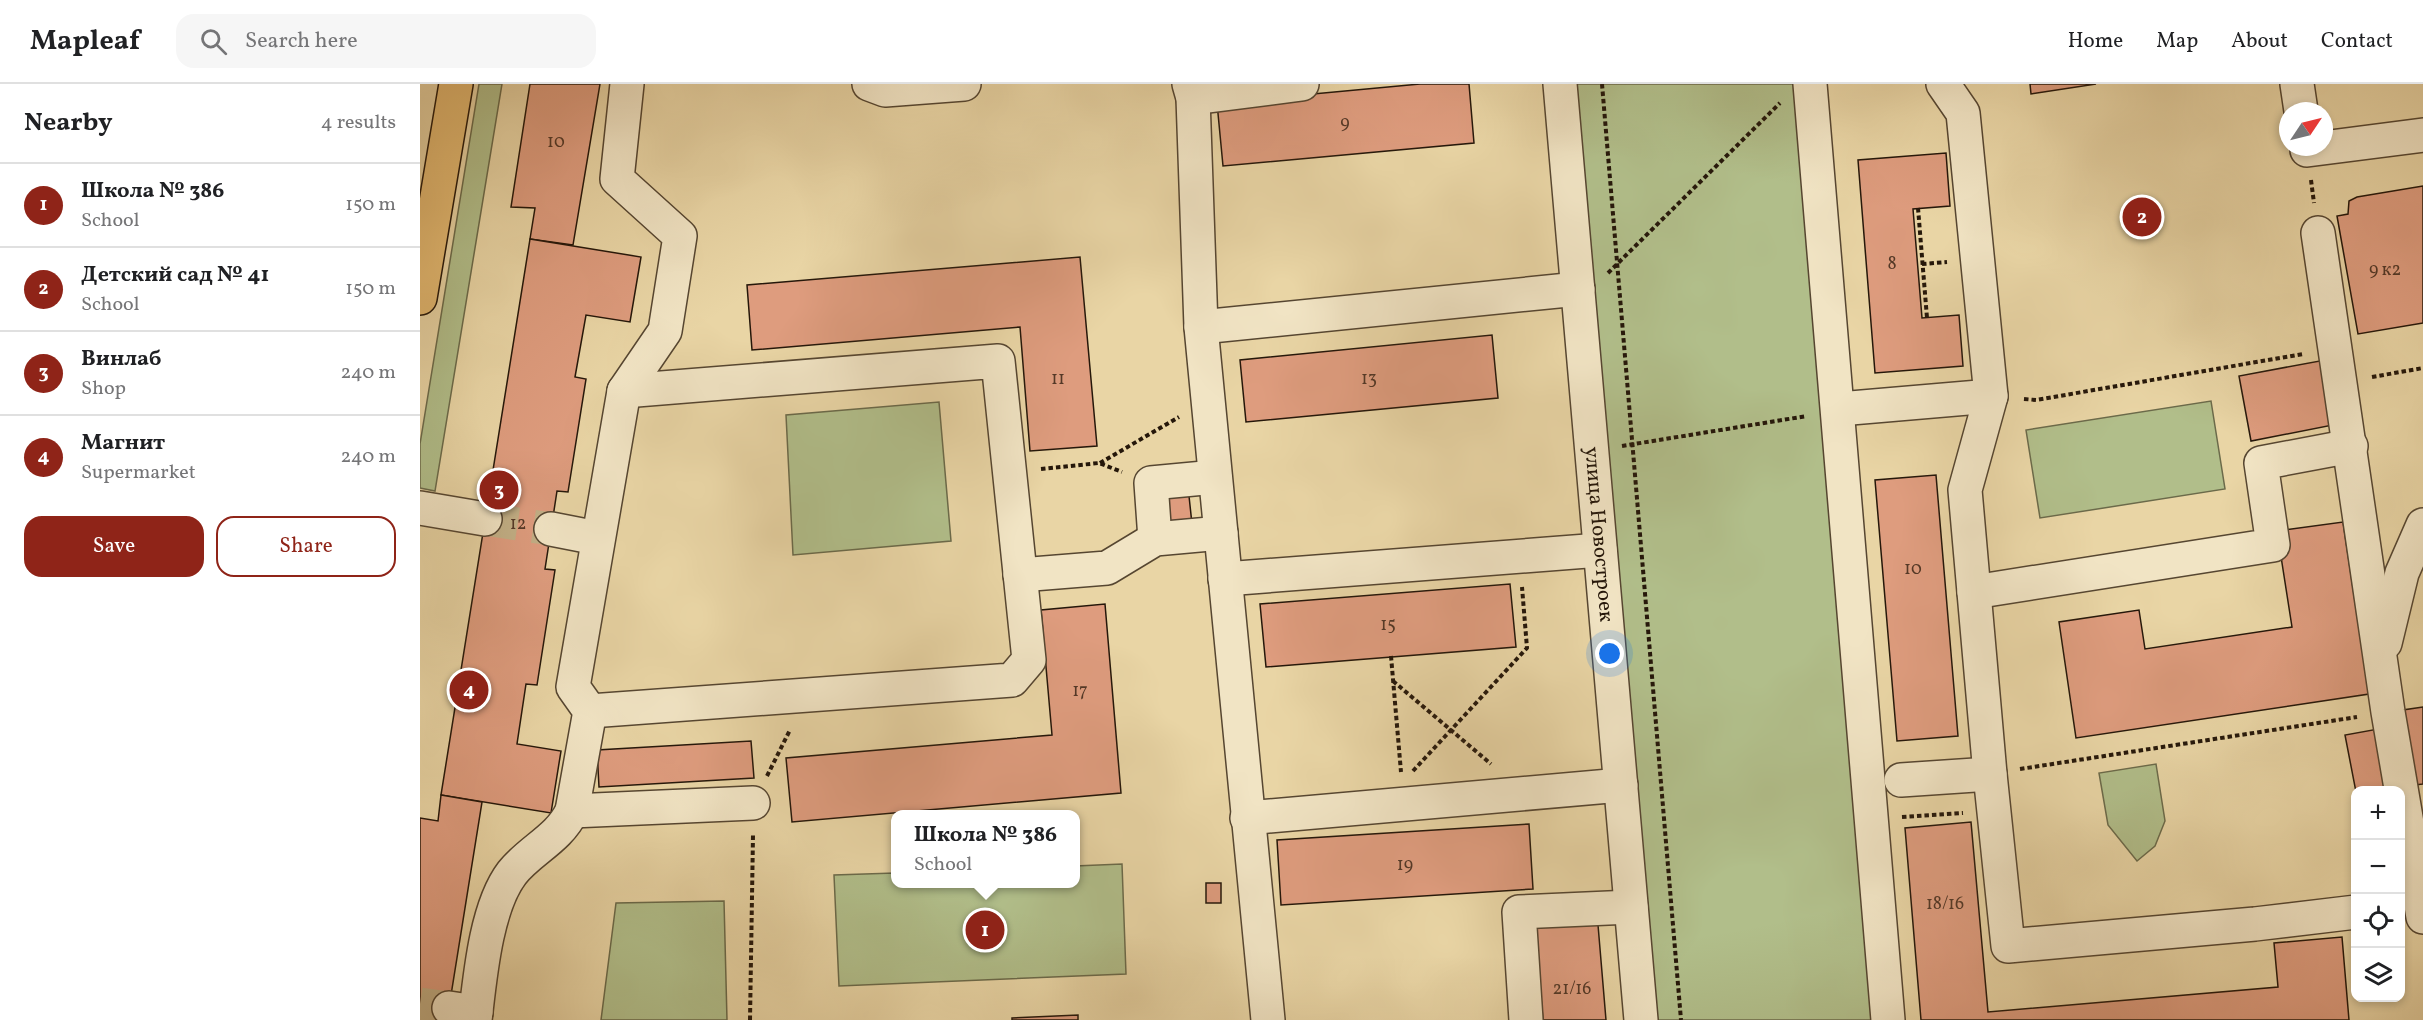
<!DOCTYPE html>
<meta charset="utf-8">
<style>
:root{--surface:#fff;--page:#f6f6f6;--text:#202124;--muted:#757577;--line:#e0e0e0;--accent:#8f2418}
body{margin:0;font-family:Vollkorn,serif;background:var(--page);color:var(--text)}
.controls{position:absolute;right:18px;bottom:18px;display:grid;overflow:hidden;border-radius:12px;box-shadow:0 3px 9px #0003}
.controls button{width:54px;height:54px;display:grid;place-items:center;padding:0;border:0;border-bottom:2px solid var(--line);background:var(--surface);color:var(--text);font:30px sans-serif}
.compass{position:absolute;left:1859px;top:18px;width:54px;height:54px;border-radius:50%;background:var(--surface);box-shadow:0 3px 9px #0003;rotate:55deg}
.you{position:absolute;left:1190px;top:570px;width:21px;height:21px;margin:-15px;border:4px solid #fff;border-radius:50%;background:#1a73e8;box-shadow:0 0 0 9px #1a73e833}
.badge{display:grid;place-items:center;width:39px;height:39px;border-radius:50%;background:var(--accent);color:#fff;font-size:20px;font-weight:700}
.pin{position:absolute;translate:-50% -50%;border:3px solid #fff;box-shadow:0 2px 6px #0006}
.popup{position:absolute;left:471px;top:726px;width:189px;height:78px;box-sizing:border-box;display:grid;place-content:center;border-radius:12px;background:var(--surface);filter:drop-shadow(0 2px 4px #0005);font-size:20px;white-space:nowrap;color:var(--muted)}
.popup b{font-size:22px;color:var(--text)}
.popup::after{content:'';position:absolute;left:50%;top:100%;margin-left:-12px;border:12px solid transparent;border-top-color:var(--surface)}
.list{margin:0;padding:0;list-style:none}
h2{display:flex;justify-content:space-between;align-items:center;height:78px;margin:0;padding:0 24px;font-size:26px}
h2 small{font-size:20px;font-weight:400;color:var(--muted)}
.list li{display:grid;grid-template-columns:39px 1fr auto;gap:18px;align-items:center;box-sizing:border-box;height:84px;padding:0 24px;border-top:2px solid var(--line)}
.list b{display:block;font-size:22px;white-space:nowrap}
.list p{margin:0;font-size:20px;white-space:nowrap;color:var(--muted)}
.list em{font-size:20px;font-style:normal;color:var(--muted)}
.actions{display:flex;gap:12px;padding:18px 24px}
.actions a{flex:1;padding:14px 0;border:2px solid var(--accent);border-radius:18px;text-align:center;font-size:21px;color:var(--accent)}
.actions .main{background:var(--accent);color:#fff}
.icon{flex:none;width:33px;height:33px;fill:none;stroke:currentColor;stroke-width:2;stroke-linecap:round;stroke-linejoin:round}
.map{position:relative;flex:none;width:2003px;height:936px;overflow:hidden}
header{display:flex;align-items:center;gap:36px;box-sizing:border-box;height:84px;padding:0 30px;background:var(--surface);border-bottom:2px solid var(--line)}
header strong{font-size:28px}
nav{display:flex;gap:33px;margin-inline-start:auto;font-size:21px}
.search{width:420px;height:54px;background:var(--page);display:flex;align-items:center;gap:15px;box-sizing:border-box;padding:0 21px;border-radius:18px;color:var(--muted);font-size:22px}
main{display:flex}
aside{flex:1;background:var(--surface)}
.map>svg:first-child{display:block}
.green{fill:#b1be8a;stroke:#6b6a4a;stroke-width:1.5}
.building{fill:#de9c7e;stroke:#25170a;stroke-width:1.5}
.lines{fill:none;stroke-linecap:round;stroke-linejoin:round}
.minor-tunnel{stroke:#c2af86;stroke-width:33;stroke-dasharray:33 16;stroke-linecap:butt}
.minor-casing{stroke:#564631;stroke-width:36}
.major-casing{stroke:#25170a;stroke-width:36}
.path{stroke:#25170a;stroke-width:4;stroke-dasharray:4.5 3;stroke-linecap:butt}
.minor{stroke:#f1e4c4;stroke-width:33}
.major{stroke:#e4ba72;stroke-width:33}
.labels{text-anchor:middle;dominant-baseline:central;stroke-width:6;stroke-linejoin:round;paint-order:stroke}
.number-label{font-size:18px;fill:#533827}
.street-label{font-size:21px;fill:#25170a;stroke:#f1e4c4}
</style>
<header>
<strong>Mapleaf</strong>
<div class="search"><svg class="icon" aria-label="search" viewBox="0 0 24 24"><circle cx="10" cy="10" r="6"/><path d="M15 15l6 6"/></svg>Search here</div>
<nav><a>Home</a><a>Map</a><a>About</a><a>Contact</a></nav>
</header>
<main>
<aside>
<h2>Nearby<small>4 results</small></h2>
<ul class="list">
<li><span class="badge">1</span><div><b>Школа № 386</b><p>School</p></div><em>150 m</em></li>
<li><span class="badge">2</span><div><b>Детский сад № 41</b><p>School</p></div><em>150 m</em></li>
<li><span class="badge">3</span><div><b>Винлаб</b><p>Shop</p></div><em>240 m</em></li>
<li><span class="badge">4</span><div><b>Магнит</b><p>Supermarket</p></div><em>240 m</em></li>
</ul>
<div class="actions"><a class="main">Save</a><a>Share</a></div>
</aside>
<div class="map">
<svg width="2003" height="936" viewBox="0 0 2003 936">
<rect width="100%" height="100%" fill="#e9d5a5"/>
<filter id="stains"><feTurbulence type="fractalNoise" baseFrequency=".00333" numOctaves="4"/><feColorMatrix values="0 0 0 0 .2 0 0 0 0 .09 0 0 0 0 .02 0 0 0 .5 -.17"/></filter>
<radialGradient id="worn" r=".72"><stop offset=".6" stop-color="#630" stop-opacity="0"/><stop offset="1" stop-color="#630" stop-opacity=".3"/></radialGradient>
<!-- green -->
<g class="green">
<polygon points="59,0 82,0 15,407 0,404 0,360"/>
<polygon points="1156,0 1376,0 1455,936 1236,936"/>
<polygon points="1791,317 1805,405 1620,434 1606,346"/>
<polygon points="519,318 531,457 373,471 366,331"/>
<polygon points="1736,680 1745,737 1735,762 1717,777 1688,741 1679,689"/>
<polygon points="702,780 706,890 419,902 414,791 475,789 475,800 655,800 655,782"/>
<polygon points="304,817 307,936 181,936 196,819"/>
</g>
<!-- building -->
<g class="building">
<polygon points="110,0 180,0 153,161 110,155 115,124 91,123"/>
<polygon points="1000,0 1049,0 1054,59 803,82 797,19"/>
<polygon points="1610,0 1676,0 1611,10"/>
<polygon points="1526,69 1530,122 1493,125 1502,234 1539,231 1543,282 1455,289 1438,76"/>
<polygon points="2003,102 2003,239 1938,250 1917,132 1928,130 1929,117 1937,113"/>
<polygon points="110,155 221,173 210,238 166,231 155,293 166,295 148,408 137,407 125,485 135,486 117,601 106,600 97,660 141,667 131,729 21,711"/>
<polygon points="660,173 677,362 610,367 600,243 332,266 327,201"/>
<polygon points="1072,251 1078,314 826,338 820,276"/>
<polygon points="1905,276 1918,340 1831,357 1819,292"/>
<polygon points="1516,391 1538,652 1477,657 1455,396"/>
<polygon points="769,412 772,440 749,442 746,413"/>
<polygon points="1923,438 1949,610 1656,654 1639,538 1719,526 1725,565 1872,543 1857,447"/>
<polygon points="1090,500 1096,563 846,583 840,520"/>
<polygon points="685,520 701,709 372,738 366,674 632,651 621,526"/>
<polygon points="2003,623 2003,700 1995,701 1983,626"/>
<polygon points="1958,645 1969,706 1936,708 1925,651"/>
<polygon points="331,657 334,694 179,703 177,666"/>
<polygon points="21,711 62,718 27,936 0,936 0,734 18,737"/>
<polygon points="1551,738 1568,928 1858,903 1854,859 1922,853 1929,936 1501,936 1485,744"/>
<polygon points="1109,740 1113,805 861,821 857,756"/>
<rect x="786" y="799" width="15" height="20"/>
<polygon points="1177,829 1186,936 1123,936 1114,835"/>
<polygon points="658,931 658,936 592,936 592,934"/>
</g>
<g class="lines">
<!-- minor-tunnel -->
<g class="minor-tunnel">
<polyline points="65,435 131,445"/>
<polyline points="0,920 29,924"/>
</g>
<!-- minor casing -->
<g class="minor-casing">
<g id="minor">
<polyline points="449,0 465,6 544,0"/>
<polyline points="769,0 773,14 781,243 848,936"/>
<path id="s1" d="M1140 0 1221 936"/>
<polyline points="1390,0 1468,936"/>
<polyline points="1523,0 1543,29 1571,312 1545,406 1570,690 1588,862 1835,840 1936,828"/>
<polyline points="1877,0 1881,27"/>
<polyline points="773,14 882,0"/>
<polyline points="1887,63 1887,66 2003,51"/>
<polyline points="1898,149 1968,628 2003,833"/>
<polyline points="781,243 1158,205"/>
<polyline points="1419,325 1571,312"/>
<polyline points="0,424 65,435"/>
<polyline points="131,445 177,454"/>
<polyline points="735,455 731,399 795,393"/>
<polyline points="600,491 687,484 735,455 801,449"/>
<polyline points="805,495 1180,466"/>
<polyline points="1554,508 1853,461 1841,379 1931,362"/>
<polyline points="1965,559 1982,489 2003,441"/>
<polyline points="170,627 592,596 609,576 578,277 204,307"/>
<polyline points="1481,696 1570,690"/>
<polyline points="152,727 333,719"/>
<polyline points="827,734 1201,701"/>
<polyline points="29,924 56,928"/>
<path d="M55 936C60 893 66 823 92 789 110 766 139 755 152 727L170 627 153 603 204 307 245 247 260 152 197 95 207 0"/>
<polyline points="1106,936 1099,828 1211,823"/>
</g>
</g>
<!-- major casing -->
<g class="major-casing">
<polyline id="major" points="0,214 36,0"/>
</g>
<!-- path -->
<g class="path">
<polyline points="1182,0 1261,936"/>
<polyline points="1891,96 1894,119"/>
<polyline points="1498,124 1507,234"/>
<polyline points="1502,180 1527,178"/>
<polyline points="1188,189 1360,19"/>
<polyline points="1952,293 2003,284"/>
<polyline points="1604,315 1616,316 1883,270"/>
<polyline points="1202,362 1387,332"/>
<polyline points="680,379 759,333"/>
<polyline points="621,385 679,379 702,388"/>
<polyline points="971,572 981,688"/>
<polyline points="973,597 1071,680"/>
<polyline points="1600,685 1937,633"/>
<polyline points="993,687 1107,564 1102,503"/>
<polyline points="347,692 370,646"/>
<polyline points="1482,733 1543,729"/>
<polyline points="330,936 333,751"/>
</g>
<!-- minor -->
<use href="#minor" class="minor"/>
<!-- major -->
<use href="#major" class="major"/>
</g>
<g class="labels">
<!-- number labels -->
<g class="number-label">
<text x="925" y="39">9</text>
<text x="136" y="58">10</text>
<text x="1472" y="180">8</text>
<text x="1965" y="186">9 к2</text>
<text x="638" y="295">11</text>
<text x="949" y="295">13</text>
<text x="98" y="440">12</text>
<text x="1493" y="485">10</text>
<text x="968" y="541">15</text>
<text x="660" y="607">17</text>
<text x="985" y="781">19</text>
<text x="1525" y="820">18/16</text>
<text x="1152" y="905">21/16</text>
</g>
<!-- street labels -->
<g class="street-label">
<text stroke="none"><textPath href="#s1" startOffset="452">улица Новостроек</textPath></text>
</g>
</g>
<rect width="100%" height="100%" filter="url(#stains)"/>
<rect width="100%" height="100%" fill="url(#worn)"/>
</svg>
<div class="controls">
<button>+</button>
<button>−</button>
<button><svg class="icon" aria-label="locate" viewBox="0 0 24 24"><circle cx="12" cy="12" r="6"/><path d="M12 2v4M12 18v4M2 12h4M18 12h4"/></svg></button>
<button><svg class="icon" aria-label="layers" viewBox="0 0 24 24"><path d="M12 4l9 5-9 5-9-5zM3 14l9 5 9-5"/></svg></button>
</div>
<svg class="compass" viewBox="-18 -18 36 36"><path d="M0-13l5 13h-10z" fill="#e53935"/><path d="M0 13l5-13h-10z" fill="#757577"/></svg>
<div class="you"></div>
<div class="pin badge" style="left:565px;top:846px">1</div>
<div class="popup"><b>Школа № 386</b>School</div>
<div class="pin badge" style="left:1722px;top:133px">2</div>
<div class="pin badge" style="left:79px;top:406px">3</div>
<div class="pin badge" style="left:49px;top:606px">4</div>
</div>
</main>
